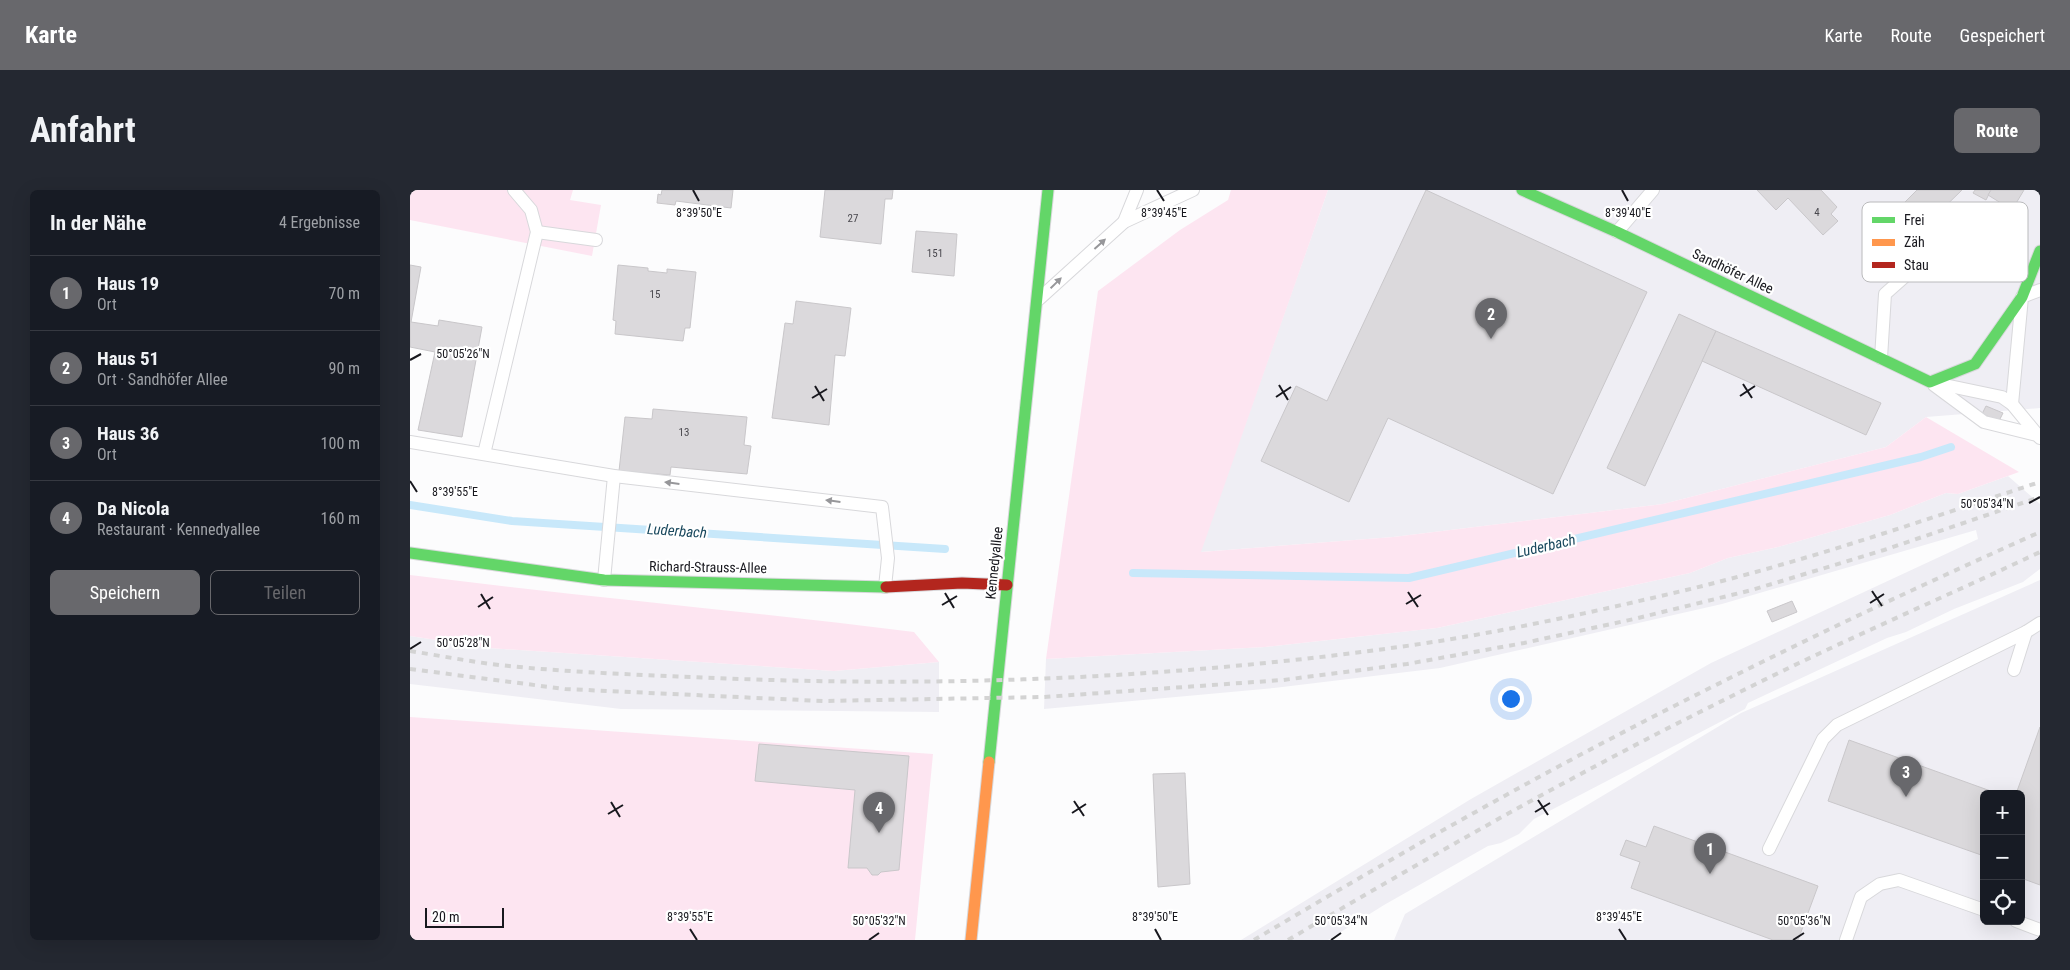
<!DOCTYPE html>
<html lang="de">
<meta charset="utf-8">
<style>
:root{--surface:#171b24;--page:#242831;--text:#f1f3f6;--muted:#9ea1a6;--line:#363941;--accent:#68686c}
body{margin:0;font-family:"Roboto Condensed",sans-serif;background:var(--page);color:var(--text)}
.controls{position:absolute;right:15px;bottom:15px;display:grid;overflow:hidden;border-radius:8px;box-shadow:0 5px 20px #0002}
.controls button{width:45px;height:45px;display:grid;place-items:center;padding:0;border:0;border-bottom:1px solid var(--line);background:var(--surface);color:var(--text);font:25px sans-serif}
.scale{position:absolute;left:15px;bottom:12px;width:79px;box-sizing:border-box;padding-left:5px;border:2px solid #18181e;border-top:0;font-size:14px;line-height:18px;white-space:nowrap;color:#18181e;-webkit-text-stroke:4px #fff;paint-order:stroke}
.you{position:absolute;left:1100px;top:508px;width:18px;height:18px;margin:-12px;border:4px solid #fff;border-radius:50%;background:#1a73e8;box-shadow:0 0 0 8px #1a73e833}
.badge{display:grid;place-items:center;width:32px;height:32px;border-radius:50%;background:var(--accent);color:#fff;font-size:16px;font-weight:700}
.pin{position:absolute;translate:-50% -41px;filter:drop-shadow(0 1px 2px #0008)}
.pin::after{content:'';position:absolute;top:26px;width:18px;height:15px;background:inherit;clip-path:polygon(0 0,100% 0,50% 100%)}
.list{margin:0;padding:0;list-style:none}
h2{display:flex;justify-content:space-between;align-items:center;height:65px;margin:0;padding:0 20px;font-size:21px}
h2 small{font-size:16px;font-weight:400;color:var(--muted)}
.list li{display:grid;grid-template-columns:32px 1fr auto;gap:15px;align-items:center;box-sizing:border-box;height:75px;padding:0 20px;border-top:1px solid var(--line)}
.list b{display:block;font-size:19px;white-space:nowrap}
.list p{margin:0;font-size:16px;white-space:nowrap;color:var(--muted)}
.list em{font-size:16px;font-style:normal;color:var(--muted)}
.actions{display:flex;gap:10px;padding:15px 20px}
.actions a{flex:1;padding:11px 0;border:1px solid var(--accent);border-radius:8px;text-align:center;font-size:18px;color:var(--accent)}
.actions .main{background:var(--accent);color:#fff}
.icon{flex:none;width:28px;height:28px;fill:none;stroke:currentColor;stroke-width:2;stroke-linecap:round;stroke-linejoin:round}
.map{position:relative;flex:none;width:1630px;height:750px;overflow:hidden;border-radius:8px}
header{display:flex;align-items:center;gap:30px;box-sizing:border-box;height:70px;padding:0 25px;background:var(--accent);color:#fff}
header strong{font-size:24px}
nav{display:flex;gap:28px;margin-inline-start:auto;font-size:18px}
.intro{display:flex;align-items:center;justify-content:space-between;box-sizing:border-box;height:120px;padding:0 30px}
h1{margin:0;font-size:35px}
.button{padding:12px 22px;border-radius:8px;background:var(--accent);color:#fff;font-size:18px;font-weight:700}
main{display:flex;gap:30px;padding:0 30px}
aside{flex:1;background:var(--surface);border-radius:8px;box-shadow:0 5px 20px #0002}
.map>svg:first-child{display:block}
.built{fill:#efeef4;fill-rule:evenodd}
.green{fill:#fde5f1}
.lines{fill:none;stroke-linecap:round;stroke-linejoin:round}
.stream{stroke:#c8e8fa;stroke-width:8}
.building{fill:#dbd9dc;stroke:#c9c7ca}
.lane-casing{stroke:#d8d8db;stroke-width:14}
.fast-casing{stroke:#d8d8db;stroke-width:13}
.slow-casing{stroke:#d8d8db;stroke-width:13}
.jam-casing{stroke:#d8d8db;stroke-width:13}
.lane{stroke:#fff;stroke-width:12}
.fast{stroke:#63d668;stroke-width:11}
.slow{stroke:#ff974d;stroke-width:11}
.jam{stroke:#b3261e;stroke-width:11}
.rail{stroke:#d3d3d3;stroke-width:4;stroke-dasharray:6 6;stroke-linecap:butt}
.oneway{fill:#97979a}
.ticks{fill:none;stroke:#18181e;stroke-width:2}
.labels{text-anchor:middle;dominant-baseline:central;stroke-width:4.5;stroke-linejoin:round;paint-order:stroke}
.number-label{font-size:11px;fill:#49484e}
.street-label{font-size:14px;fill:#18181e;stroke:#fff}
.water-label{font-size:15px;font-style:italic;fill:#19485d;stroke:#fff}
.key{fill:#fff;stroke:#bababc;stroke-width:1}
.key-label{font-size:14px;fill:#18181e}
.ticks-label{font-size:12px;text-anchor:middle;fill:#18181e;stroke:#fff;stroke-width:4.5;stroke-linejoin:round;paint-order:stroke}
</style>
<header>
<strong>Karte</strong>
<nav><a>Karte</a><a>Route</a><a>Gespeichert</a></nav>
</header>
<div class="intro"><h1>Anfahrt</h1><a class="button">Route</a></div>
<main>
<aside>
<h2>In der Nähe<small>4 Ergebnisse</small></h2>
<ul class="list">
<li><span class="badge">1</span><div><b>Haus 19</b><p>Ort</p></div><em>70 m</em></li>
<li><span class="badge">2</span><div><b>Haus 51</b><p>Ort · Sandhöfer Allee</p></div><em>90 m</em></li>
<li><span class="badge">3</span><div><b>Haus 36</b><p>Ort</p></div><em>100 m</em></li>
<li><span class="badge">4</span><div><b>Da Nicola</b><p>Restaurant · Kennedyallee</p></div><em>160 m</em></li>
</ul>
<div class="actions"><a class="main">Speichern</a><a>Teilen</a></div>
</aside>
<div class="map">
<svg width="1630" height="750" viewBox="0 0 1630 750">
<rect width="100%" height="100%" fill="#fcfcfd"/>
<!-- built -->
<g class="built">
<polygon points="918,0 1630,0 1630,218 1516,227 1476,257 1253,314 983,347 790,362"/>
<polygon points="1598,286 1630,314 1630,379 1613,392 1544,419 1496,442 1477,448 1338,513 1335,519 1124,629 1109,644 1091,653 1078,656 974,715 918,750 831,750 1061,609 1301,473 1568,349 1566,340 1312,414 1030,478 864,498 634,519 636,469 855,457 1027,438 1280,383 1318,368 1368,357 1480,325 1536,303 1548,304"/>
<path d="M1630 390V750H984L995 724 1331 523ZM1574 604H1611V731H1574Z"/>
<polygon points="0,446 79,458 424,481 529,472 529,522 211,519 0,494"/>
</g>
<!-- green -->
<g class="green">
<polygon points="0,0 163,0 160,10 191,15 182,66 0,30"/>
<polygon points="821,0 918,0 791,362 983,347 1253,314 1476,257 1516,227 1609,282 1548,304 1536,303 1480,325 1368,357 1318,368 1280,383 1027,438 855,457 636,469 688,101 770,40 818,10"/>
<path d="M0 385C168 406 336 421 504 442L529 472 424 481 79 458 0 446Z"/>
<polygon points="0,527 523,564 505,750 0,750"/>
</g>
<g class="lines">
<!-- stream -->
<g class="stream">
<polyline points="0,315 102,331 535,359"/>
<polyline points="723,383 999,388 1511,267 1541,257"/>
</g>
</g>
<!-- building -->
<g class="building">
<polygon points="252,0 323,0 321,18 266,11 265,15 247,13 248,4 251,5"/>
<polygon points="415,0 483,0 482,9 475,9 471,54 410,47"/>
<polygon points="1016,0 1237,102 1143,304 978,228 939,312 851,271 886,196 917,211"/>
<polygon points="1347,0 1411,0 1427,17 1421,24 1428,31 1413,45 1378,8 1366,20"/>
<polygon points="1507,0 1552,0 1517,34 1495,12"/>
<polygon points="1565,0 1581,0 1576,10 1563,3"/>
<polygon points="1581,0 1614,0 1602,20 1578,5"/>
<polygon points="506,41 547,44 544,86 502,82"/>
<polygon points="0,75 11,77 1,132 28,136 29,130 72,137 52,247 8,240 25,162 0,157"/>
<polygon points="208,75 238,78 238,81 257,83 257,79 286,82 280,138 275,138 273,151 205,144 206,131 203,130"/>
<polygon points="386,111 441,118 435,166 425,165 419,235 362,228 375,133 383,134"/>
<polygon points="1269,124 1306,141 1235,296 1197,278"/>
<polygon points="1306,141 1471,213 1456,245 1292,171"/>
<polygon points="1576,216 1593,223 1589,231 1572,224"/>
<polygon points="243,219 337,227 334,255 341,256 337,284 261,277 260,285 209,281 215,227 242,229"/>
<polygon points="1382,411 1387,422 1362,432 1357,421"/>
<polygon points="1630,537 1630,695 1611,688 1611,604 1606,604"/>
<polygon points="1439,550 1589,604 1574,604 1574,666 1418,611"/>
<polygon points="349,554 499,566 489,680 471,682 468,685 462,685 457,678 438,678 445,600 345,591"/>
<polygon points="775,583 780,694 748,697 743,584"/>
<polygon points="1244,636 1408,696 1388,750 1363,750 1221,698 1230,672 1210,665 1216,650 1236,657"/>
</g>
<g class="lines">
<!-- lane casing -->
<g class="lane-casing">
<g id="lane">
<polyline points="714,32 727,0"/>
<polyline points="127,42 186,50"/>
<polyline points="1207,42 1243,0"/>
<polyline points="629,109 714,32 783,0"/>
<polyline points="1471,168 1475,104 1555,33"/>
<polyline points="1530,194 1592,207 1602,214 1630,248"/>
<polyline points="1524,195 1574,232 1627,245"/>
<polyline points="1602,214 1612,107 1630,100"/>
<polyline points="0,252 204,286 472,317 478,368 475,397"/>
<polyline points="74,264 127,42 121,20 104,0"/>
<polyline points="194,390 204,286"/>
<polyline points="1604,480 1616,442 1630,433"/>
<polyline points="1359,659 1413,549 1427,535 1616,442"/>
<polyline points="1606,731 1630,740"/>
<polyline points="1436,750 1451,707 1470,694 1489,690 1574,720"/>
</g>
</g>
<!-- fast casing -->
<g class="fast-casing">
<g id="fast">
<polyline points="1112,0 1207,42 1520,192 1565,174 1612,107 1630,61"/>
<polyline points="0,363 194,390 476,397"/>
<polyline points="579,572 638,0"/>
</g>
</g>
<!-- slow casing -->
<g class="slow-casing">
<polyline id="slow" points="561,750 579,572"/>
</g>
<!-- jam casing -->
<g class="jam-casing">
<polyline id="jam" points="476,397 552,393 597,395"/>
</g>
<!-- lane -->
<use href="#lane" class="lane"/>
<!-- fast -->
<use href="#fast" class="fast"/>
<!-- slow -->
<use href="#slow" class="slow"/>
<!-- jam -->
<use href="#jam" class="jam"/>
<!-- rail -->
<g class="rail">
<path d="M0 461C33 466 66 473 99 476 168 483 237 485 306 488 538 498 773 488 1003 455 1093 442 1183 422 1272 401 1394 372 1511 331 1630 292"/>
<polyline points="0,479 155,499 413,511 634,507 873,490 997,474 1114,453 1224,429 1342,400 1474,360 1630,307"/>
<path d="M844 750C997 659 1152 571 1312 492 1417 439 1523 390 1630 342"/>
<path d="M878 750C1022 665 1168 582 1318 508 1420 456 1526 411 1630 362"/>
</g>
</g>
<!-- one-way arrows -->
<defs><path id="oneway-solid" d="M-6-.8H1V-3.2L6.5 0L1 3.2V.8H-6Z" transform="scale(1.25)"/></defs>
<g class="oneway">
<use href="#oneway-solid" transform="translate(690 54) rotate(-42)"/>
<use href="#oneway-solid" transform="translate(646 93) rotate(-44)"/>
<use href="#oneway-solid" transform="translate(262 293) rotate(-173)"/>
<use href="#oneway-solid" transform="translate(423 311) rotate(-173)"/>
</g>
<!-- ticks -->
<path class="ticks" d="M283 0 289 11M747 0 754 11M1212 0 1218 11M0 170 11 164M1333 194 1342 208M869 195 878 210M405 196 414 211M1330 206 1345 196M866 207 881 197M402 208 417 199M0 291 7 302M1619 313 1630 307M1462 401 1472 416M998 402 1008 417M535 403 544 418M71 404 80 419M1460 413 1474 404M996 414 1011 405M532 415 547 406M68 417 83 407M0 459 11 452M1128 610 1138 625M664 611 674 626M201 612 210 627M1125 622 1140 613M662 623 676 614M198 624 213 615M280 739 287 750M745 739 751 750M1209 739 1216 750M459 750 469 743M921 750 931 743M1383 750 1394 743"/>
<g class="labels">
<!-- number labels -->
<g class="number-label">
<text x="1407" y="22">4</text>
<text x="443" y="28">27</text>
<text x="525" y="63">151</text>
<text x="245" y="104">15</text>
<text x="274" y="242">13</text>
</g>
<!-- street labels -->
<g class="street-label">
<text transform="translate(1323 81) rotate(25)">Sandhöfer Allee</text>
<text transform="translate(584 373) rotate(-84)">Kennedyallee</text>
<text transform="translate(298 377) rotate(1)">Richard-Strauss-Allee</text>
</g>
<!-- water labels -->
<g class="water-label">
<text transform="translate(267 341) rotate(4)">Luderbach</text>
<text transform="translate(1136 356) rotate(-13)">Luderbach</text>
</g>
</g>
<!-- legend -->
<rect x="1452" y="12" width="166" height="80" rx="8" class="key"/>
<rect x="1462" y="27" width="23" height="6" fill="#63d668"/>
<rect x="1462" y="49" width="23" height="7" fill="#ff974d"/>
<rect x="1462" y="72" width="23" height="6" fill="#b3261e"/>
<g class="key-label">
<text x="1494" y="35">Frei</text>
<text x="1494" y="57">Zäh</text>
<text x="1494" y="80">Stau</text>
</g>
<g class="ticks-label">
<text x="289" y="27">8°39'50"E</text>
<text x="754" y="27">8°39'45"E</text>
<text x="1218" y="27">8°39'40"E</text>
<text x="53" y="168">50°05'26"N</text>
<text x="45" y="306">8°39'55"E</text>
<text x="1577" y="318">50°05'34"N</text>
<text x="53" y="457">50°05'28"N</text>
<text x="280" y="731">8°39'55"E</text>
<text x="745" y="731">8°39'50"E</text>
<text x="1209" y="731">8°39'45"E</text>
<text x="469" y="735">50°05'32"N</text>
<text x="931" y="735">50°05'34"N</text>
<text x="1394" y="735">50°05'36"N</text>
</g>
</svg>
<div class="controls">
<button>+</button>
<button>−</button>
<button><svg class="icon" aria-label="locate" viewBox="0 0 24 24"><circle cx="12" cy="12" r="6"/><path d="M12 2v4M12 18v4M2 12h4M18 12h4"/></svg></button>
</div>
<div class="scale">20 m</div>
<div class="you"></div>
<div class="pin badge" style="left:1300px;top:684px">1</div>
<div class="pin badge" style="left:1081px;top:149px">2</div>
<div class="pin badge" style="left:1496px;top:607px">3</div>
<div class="pin badge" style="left:469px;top:643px">4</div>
</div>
</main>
